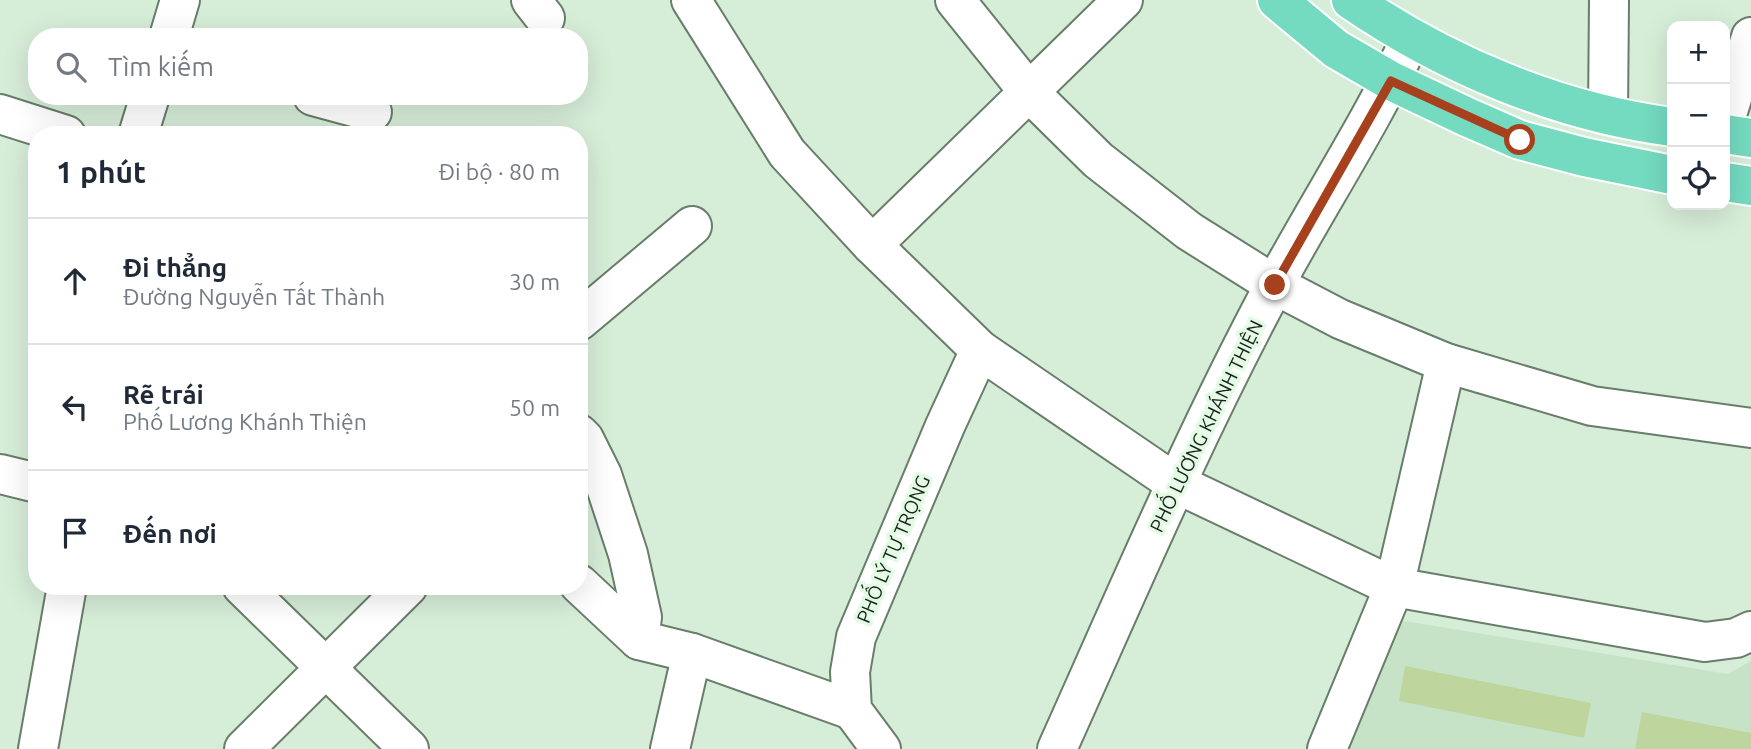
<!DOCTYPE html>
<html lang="vi">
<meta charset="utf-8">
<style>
:root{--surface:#fff;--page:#f2f2f3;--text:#1f2937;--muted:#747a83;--line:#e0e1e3}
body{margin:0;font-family:Ubuntu,sans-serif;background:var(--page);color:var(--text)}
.controls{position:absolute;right:21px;top:21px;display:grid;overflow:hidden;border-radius:14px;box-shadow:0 7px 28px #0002}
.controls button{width:63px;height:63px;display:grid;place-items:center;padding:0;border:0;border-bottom:2px solid var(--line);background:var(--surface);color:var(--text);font:35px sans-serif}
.stop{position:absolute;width:21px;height:21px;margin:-16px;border:5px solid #a7401c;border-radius:50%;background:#fff}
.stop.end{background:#a7401c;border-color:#fff;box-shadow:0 2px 7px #0008}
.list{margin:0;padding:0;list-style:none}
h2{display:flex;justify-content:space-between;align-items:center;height:91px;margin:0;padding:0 28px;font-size:30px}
h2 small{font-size:23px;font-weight:400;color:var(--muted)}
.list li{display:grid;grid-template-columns:46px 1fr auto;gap:21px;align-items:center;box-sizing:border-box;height:126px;padding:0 28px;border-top:2px solid var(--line)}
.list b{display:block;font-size:26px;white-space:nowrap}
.list p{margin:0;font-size:23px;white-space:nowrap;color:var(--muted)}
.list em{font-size:23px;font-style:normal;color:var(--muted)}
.icon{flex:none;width:38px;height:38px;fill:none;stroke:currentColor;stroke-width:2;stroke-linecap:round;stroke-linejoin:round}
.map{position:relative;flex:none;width:1751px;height:749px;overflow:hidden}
.search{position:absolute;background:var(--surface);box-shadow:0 7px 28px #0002;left:28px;top:28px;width:560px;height:77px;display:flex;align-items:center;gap:18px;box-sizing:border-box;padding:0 24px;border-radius:28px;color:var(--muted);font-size:26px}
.panel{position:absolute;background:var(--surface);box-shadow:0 7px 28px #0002;left:28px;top:126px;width:560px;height:469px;border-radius:28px}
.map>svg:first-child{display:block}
.built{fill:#c6e3c8}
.building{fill:#bfd59e}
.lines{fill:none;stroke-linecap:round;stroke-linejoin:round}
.minor-casing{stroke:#687d6a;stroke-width:42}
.major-casing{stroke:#fff;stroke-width:42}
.minor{stroke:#fff;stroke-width:38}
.major{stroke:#74dac0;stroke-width:38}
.route{stroke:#a7401c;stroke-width:9}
.labels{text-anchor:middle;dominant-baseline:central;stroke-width:7;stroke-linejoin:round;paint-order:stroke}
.street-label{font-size:19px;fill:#19211a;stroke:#e3fbe5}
</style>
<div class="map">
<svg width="1751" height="749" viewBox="0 0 1751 749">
<rect width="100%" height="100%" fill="#d6edd8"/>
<!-- built -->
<polygon class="built" points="1398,620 1728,674 1751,661 1751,749 1347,749"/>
<!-- building -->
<g class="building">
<polygon points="1405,666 1591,703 1584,738 1399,701"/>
<polygon points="1642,712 1751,733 1751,749 1635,749"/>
</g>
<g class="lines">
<!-- minor casing -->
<g class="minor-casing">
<g id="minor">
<polyline points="531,0 545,18"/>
<polyline points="691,0 787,153 872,245 980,350 1175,483 1394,587 1705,642 1736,638 1751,631"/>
<polyline points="955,0 1029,92 1098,160 1189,231 1275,285 1340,319 1446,363 1592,406 1751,428"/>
<polyline points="169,37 180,0"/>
<polyline points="313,96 372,112"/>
<polyline points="0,114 66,135"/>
<polyline points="1608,114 1609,0"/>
<polyline points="1725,121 1751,37"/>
<polyline points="138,135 150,96"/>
<polyline points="872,245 1123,0"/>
<polyline points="579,321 692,226"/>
<polyline points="579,434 584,439 602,475 628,554 642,617 639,640"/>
<polyline points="0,474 37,483"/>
<polyline points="579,584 639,640 692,653 852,710"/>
<polyline points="242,586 409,749"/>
<polyline points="38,749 67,586"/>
<polyline points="244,749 408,586"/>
<polyline points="670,749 692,653"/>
<polyline points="881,749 852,710 850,672 856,637 945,426 980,350"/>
<path d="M1057 749C1127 593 1194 435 1275 284 1320 201 1371 123 1411 38"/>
<polyline points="1327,749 1394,587 1446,363"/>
</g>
</g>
<!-- major casing -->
<g class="major-casing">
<g id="major">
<polyline points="1277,0 1336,49 1391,81 1467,117 1520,140 1584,157 1672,175"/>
<path d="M1351 0C1446 65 1558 112 1672 127"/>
<polyline points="1725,134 1751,138"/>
<polyline points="1725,182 1751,186"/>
</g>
</g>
<!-- minor -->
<use href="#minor" class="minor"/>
<!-- major -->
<use href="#major" class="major"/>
</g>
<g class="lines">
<!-- route -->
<polyline class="route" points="1275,285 1391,81 1520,140"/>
</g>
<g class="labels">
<!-- street labels -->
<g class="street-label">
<text transform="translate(1206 426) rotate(-64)">PHỐ LƯƠNG KHÁNH THIỆN</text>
<text transform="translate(893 549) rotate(-67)">PHỐ LÝ TỰ TRỌNG</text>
</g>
</g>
</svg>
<div class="controls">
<button>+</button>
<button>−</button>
<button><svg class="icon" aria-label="locate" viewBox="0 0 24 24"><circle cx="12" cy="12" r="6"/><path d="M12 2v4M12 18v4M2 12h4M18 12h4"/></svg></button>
</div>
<div class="stop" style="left:1520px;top:140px"></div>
<div class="stop end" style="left:1275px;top:285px"></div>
<div class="search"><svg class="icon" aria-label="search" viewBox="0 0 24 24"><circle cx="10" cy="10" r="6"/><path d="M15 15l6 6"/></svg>Tìm kiếm</div>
<section class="panel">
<h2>1 phút<small>Đi bộ · 80 m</small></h2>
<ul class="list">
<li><svg class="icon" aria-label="ahead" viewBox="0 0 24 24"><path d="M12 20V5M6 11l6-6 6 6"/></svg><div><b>Đi thẳng</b><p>Đường Nguyễn Tất Thành</p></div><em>30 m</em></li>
<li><svg class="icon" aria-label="left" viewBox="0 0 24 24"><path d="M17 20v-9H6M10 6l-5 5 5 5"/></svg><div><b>Rẽ trái</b><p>Phố Lương Khánh Thiện</p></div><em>50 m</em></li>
<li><svg class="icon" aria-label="arrive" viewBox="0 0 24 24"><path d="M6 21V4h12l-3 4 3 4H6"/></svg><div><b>Đến nơi</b></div></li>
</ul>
</section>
</div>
